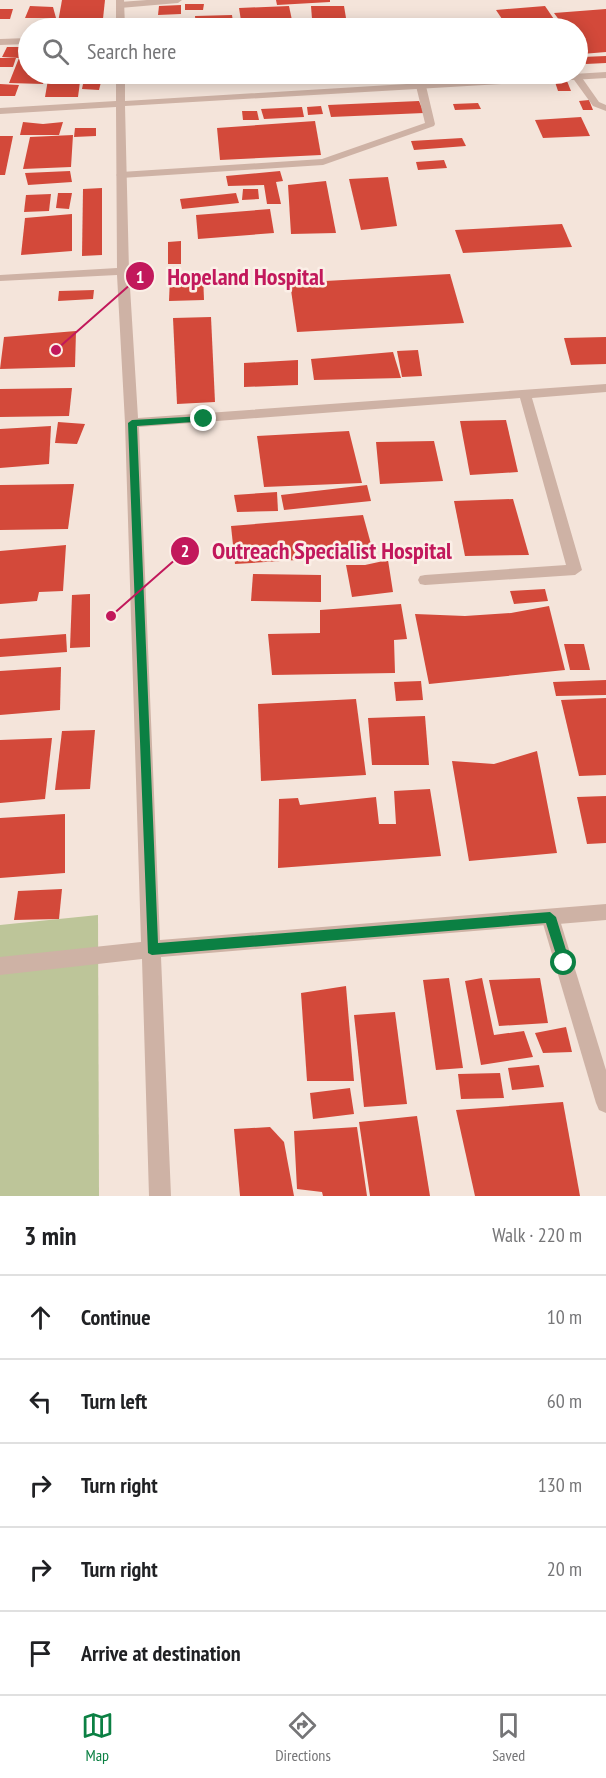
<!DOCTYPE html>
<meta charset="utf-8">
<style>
:root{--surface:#fff;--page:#f2f2f2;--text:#202124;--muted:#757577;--line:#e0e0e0;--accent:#0b8043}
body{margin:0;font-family:"PT Sans Narrow",sans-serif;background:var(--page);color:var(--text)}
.stop{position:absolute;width:18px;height:18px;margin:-14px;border:4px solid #0b8043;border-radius:50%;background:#fff}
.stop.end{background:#0b8043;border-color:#fff;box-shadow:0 2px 6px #0008}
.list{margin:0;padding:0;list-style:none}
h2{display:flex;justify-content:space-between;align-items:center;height:78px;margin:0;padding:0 24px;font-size:26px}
h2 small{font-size:20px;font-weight:400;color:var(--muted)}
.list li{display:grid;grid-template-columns:39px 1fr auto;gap:18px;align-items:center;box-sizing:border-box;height:84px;padding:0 24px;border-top:2px solid var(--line)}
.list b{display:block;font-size:22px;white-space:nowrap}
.list em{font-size:20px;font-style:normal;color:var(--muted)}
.icon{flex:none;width:33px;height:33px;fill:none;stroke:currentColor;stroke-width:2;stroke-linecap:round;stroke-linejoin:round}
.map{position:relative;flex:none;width:606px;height:1196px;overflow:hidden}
.search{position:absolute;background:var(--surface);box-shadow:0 3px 15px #0003;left:18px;right:18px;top:18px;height:66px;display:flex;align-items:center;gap:15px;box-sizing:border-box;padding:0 21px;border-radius:33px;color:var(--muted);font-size:22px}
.sheet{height:498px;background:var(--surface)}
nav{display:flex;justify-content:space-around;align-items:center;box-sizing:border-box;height:84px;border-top:2px solid var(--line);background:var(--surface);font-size:16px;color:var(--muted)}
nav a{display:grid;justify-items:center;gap:3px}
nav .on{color:var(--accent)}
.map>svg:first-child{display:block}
.green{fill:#bdc599}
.building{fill:#d3493a}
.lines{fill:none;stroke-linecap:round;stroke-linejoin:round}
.service{fill:#ceb2a5;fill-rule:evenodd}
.minor{fill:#ceb2a5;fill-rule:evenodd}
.route{fill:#0b8043}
.leader{fill:none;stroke:#c2185b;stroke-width:2}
.callout-dot{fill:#c2185b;stroke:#fbefe7;stroke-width:2}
.mark-label{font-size:18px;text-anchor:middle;font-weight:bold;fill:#fff}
.callout-label{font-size:24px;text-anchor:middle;font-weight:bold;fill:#c2185b;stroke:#fbefe7;stroke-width:5;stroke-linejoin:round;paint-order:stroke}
</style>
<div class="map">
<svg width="606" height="1196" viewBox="0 0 606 1196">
<rect width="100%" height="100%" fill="#f4e4da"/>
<!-- green -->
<polygon class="green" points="98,915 99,1196 0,1196 0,925"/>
<!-- building -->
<g class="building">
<polygon points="62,0 105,0 102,28 57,28"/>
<polygon points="276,0 330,0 330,2 277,5"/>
<polygon points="185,4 204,4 203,10 185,10"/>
<polygon points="181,5 181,14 158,15 159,6"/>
<polygon points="30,6 53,7 56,18 25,18"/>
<polygon points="289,6 293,25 242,27 239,8"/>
<polygon points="311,6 344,6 346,18 312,19"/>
<polygon points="545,6 560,28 508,28 496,10"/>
<polygon points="0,9 13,9 10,19 0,19"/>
<polygon points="606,9 606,52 582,54 578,47 578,28 565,28 554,13"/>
<polygon points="232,15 234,28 196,28 195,16"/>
<polygon points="440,21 443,28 312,28 311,27"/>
<polygon points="7,47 28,47 28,74 46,74 43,84 9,83 19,58 2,57"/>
<polygon points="606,56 606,63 586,64 582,57"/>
<polygon points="0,58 16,58 13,67 0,67"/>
<polygon points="49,74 81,74 78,97 45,97"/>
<polygon points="85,74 103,74 99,90 82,89"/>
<polygon points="200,74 240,74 241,82 200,84"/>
<polygon points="567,81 571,91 558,91 555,82"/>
<polygon points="0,84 19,85 15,96 0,96"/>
<polygon points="589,100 593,110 583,110 579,101"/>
<polygon points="419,101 424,113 331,117 328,105"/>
<polygon points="478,103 481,109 455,110 453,104"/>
<polygon points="321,106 323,114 308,115 307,107"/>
<polygon points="302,107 304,117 264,119 261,109"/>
<polygon points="242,111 257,111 259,120 243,120"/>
<polygon points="581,117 590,136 543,138 535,120"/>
<polygon points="315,121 321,155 220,160 217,128"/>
<polygon points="23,122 43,124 63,122 59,135 20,135"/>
<polygon points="75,128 96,128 96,136 74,137"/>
<polygon points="73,135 71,167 23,169 30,137"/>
<polygon points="0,136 13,136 5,175 0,175"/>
<polygon points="462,138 466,146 414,150 411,141"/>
<polygon points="444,160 447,168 418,170 416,162"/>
<polygon points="70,171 72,182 28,185 25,173"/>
<polygon points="280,171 283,181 276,182 281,204 267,204 264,185 228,186 226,176"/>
<polygon points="388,177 397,226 361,230 349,179"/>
<polygon points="326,181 336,233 291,234 288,185"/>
<polygon points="102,188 102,255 82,256 83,189"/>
<polygon points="243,189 258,189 259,199 242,200"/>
<polygon points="58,193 72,193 69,209 56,208"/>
<polygon points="236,193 239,203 182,209 180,199"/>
<polygon points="51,194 49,211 24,212 26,195"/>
<polygon points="270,209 274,233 198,239 196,215"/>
<polygon points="72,214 72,251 21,255 25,218"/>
<polygon points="562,224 572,247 463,253 455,230"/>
<polygon points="181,241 181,264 168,264 168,242"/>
<polygon points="203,274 204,300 169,301 170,277"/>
<polygon points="450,274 464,323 297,332 290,283"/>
<polygon points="94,290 93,299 58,301 59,291"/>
<polygon points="211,317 215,402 177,404 173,318"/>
<polygon points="76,331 75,367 0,369 4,337"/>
<polygon points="606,337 606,364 571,365 564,338"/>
<polygon points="418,350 422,376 402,377 397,351"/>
<polygon points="393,352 401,378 314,380 311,359"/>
<polygon points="298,360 298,385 244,387 244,363"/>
<polygon points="72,388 69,416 0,417 0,389"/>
<polygon points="506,420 518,472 470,475 460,421"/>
<polygon points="58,422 85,424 77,444 55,443"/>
<polygon points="51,426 49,464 0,468 0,429"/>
<polygon points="349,431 362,483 264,487 257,436"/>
<polygon points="434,441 443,481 380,484 376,442"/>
<polygon points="74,484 68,529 0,530 0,485"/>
<polygon points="367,485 371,501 284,510 281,495"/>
<polygon points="277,492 278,511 237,512 234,495"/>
<polygon points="513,499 529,555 465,556 454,501"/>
<polygon points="363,515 374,555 235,564 231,526"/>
<polygon points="66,545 63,591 39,592 37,601 0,604 0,551"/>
<polygon points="388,560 393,592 352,597 346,565 365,565"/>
<polygon points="253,574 321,575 321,602 251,601"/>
<polygon points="545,589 548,601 514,604 510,591"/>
<polygon points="90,594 90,647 70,648 72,595"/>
<polygon points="401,604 407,639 394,640 395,673 272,675 268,634 320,633 320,610"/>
<polygon points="549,606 565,670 429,684 415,614 465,616 511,613"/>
<polygon points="66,634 67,652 0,657 0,639"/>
<polygon points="564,644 584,644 590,670 570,670"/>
<polygon points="61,667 60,710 0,715 0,671"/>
<polygon points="606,680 606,695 556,696 553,682"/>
<polygon points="421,681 423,700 396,701 394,682"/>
<polygon points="606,698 606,775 579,776 561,700"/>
<polygon points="356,699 366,775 261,781 258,704"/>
<polygon points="425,716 429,765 372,765 368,718"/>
<polygon points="95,730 90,789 55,790 62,731"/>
<polygon points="52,738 45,799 0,803 0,740"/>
<polygon points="537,751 557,853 469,861 452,761 494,764"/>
<polygon points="430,789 441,856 278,868 279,799 298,798 300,805 376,797 379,824 396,824 394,791"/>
<polygon points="606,796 606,843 587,844 577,797"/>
<polygon points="65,814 65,873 0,878 0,818"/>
<polygon points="62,889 59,919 14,920 18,891"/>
<polygon points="449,978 463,1068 436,1070 423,980"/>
<polygon points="482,978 494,1035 524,1031 533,1057 481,1065 465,981"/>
<polygon points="540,978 548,1023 499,1026 489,980"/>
<polygon points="346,986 354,1081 307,1081 301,993"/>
<polygon points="395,1012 407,1104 364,1107 354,1015"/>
<polygon points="566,1027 572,1052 543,1053 535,1033"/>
<polygon points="539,1065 544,1087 512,1090 508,1068"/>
<polygon points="500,1073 504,1098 461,1099 458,1074"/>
<polygon points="350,1088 354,1114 313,1119 310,1093"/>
<polygon points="563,1102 580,1196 475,1196 456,1110"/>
<polygon points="417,1116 430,1196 370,1196 359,1122"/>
<polygon points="270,1127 284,1142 294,1196 240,1196 234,1129"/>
<polygon points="357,1127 367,1196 323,1196 322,1192 297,1189 294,1131"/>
</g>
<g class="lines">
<!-- service -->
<g class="service">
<polygon points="147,0 182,0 178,3 120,8 116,5 120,2"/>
<polygon points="574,75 580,75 599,102 606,105 606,111 593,106 572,77"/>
<polygon points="421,83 426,86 435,124 434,126 323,165 121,178 116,175 121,172 322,159 425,123 416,86"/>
<polygon points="550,909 556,911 559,917 606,1070 606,1113 599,1110 596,1103 541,917 544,911"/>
</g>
<!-- minor -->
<g class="minor">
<polygon points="116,0 124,0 125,28 116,28"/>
<polygon points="28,38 28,44 0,45 0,39"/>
<polygon points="606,72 606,78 125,106 129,271 138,418 606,384 606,392 532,398 582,570 575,575 425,585 420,584 418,580 420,576 425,575 566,565 520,398 139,427 160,940 606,904 606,920 161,957 171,1196 149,1196 142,959 0,975 0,957 141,942 125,423 117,275 0,281 0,275 117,268 116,107 0,114 0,108 116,101 116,74 125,74 125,101"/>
</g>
</g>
<!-- route -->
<polygon class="route" points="204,416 207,417 207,421 137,426 158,943 550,912 556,917 570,963 569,967 560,967 546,923 152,955 148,953 128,423 132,420"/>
<!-- callouts -->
<path class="leader" d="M56 350L140 276M111 616L185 551"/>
<g class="callout-dot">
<circle cx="56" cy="350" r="6"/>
<circle cx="111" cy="616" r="6"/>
<circle cx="140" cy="276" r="15"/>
<circle cx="185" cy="551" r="15"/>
</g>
<g class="mark-label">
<text x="140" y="283">1</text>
<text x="185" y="557">2</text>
</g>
<g class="callout-label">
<text x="246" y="285">Hopeland Hospital</text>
<text x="332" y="559">Outreach Specialist Hospital</text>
</g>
</svg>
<div class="stop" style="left:564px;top:963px"></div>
<div class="stop end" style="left:204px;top:419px"></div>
<div class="search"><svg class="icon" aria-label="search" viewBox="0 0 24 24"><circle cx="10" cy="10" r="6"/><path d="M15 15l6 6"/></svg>Search here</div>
</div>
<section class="sheet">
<h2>3 min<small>Walk · 220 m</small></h2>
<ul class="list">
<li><svg class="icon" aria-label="ahead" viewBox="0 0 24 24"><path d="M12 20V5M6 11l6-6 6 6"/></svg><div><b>Continue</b></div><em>10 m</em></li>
<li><svg class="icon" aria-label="left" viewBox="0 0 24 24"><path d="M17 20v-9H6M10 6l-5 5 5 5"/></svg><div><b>Turn left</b></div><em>60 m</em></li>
<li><svg class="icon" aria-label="right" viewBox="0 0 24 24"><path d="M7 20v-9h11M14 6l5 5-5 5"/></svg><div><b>Turn right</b></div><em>130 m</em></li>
<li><svg class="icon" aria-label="right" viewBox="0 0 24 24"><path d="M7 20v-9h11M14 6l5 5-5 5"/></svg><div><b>Turn right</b></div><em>20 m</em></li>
<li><svg class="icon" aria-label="arrive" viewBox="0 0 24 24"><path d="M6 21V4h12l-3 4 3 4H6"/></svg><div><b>Arrive at destination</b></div></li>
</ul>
</section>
<nav>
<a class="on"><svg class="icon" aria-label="map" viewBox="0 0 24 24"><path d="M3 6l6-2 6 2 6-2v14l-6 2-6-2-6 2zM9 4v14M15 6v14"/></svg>Map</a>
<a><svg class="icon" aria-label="directions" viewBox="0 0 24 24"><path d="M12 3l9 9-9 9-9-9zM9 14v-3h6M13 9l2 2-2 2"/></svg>Directions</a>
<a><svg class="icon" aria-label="saved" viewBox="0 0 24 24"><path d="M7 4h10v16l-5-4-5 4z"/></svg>Saved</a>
</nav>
